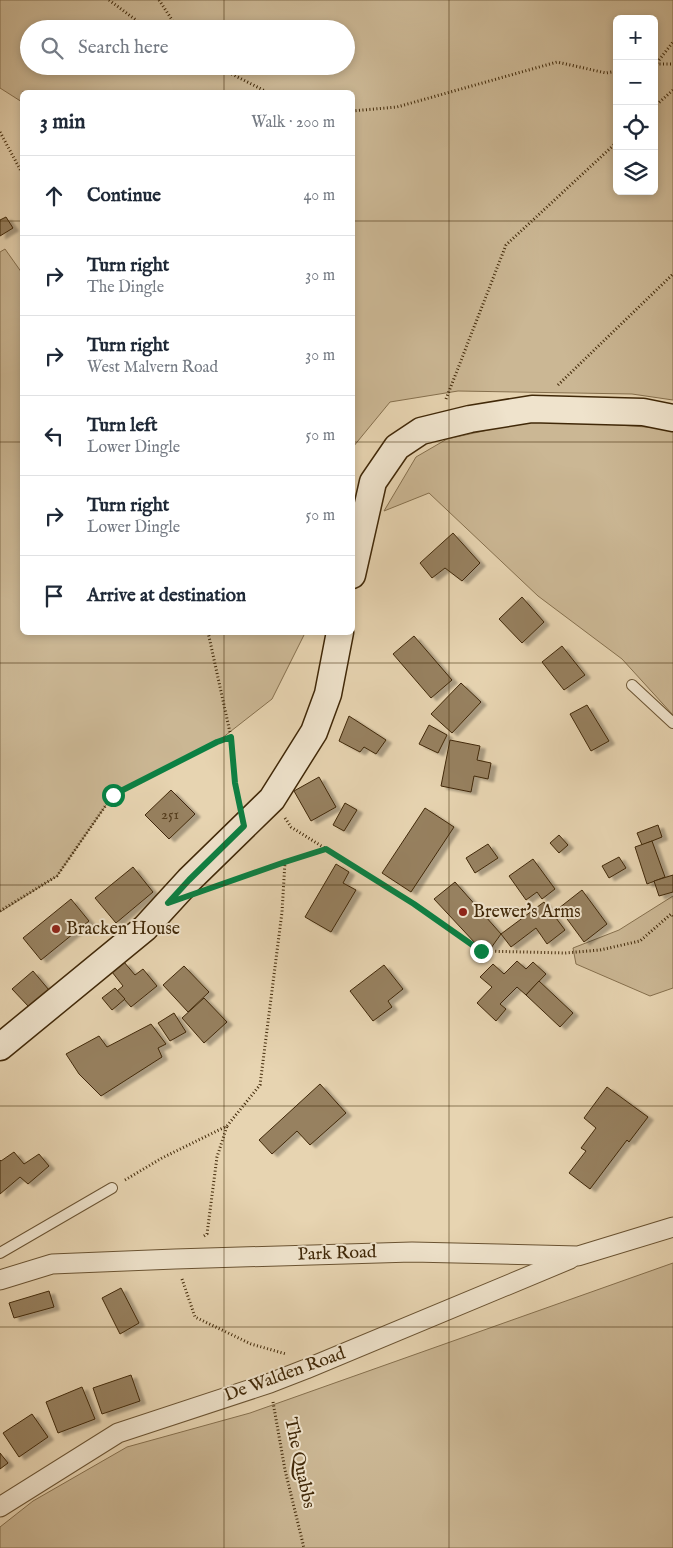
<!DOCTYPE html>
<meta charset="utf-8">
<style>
:root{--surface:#fff;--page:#f2f2f3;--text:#1f2937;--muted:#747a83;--line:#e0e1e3}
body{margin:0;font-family:"IM FELL English",serif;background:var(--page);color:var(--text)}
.controls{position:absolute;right:15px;top:15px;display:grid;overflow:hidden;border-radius:8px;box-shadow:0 2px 8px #0003}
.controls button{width:45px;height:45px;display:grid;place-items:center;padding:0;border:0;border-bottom:1px solid var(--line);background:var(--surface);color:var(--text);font:25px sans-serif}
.stop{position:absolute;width:15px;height:15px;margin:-11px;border:4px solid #0b8043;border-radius:50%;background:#fff}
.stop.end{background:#0b8043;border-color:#fff;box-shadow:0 1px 5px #0008}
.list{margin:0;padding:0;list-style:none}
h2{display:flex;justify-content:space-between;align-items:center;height:65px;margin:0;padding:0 20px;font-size:21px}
h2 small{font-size:16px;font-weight:400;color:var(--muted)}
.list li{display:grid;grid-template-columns:32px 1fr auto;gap:15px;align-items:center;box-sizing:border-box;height:80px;padding:0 20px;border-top:1px solid var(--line)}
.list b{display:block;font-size:19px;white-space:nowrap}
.list p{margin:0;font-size:16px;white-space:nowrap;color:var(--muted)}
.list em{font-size:16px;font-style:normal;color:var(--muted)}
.icon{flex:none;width:28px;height:28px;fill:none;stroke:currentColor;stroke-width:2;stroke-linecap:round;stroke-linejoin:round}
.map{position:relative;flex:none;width:673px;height:1548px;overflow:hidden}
.search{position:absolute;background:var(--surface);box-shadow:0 2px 8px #0003;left:20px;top:20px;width:335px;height:55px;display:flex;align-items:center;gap:12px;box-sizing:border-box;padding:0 18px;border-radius:28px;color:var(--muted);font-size:19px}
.panel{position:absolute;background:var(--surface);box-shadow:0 2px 8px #0003;left:20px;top:90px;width:335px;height:545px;border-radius:8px}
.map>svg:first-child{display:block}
.green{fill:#cbb794;stroke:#86704e;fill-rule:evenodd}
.building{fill:#978160;stroke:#402808;filter:url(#shadow)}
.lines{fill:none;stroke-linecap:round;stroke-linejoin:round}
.lane-casing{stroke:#6a5332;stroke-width:12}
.street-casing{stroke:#6a5332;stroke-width:21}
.secondary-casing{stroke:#402808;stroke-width:29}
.path{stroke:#402808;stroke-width:3;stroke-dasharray:1 2.5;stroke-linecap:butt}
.lane{stroke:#efe3cc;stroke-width:10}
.street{stroke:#efe3cc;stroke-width:19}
.secondary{stroke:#efe3cc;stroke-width:26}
.route{stroke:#0b8043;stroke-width:6}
.grid{fill:none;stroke:#402808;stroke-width:1;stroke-opacity:0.55}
.poi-dot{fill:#8f2418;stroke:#efe3cc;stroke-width:2}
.labels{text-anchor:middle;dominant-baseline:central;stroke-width:4;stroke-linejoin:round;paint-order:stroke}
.number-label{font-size:15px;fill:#563e1e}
.poi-label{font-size:18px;fill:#402808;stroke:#efe3cc;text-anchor:start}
.street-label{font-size:18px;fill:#402808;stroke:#efe3cc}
</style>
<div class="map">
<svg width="673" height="1548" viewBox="0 0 673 1548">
<defs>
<filter id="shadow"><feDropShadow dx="5.5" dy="3" stdDeviation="1" flood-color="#0004"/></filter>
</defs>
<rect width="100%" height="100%" fill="#e7d4b1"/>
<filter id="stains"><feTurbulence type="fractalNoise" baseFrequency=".004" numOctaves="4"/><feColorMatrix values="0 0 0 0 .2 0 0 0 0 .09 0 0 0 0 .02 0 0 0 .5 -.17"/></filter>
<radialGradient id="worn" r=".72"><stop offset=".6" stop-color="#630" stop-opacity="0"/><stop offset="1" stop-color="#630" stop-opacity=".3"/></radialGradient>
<!-- green -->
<g class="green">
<path d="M0 0H673V400L632 394 458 391 390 402 353 447 352 92H22V102L0 88ZM617 19H654V191H617ZM29 29H346V66H29Z"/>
<polygon points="5,249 22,273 22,632 305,633 272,699 217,742 113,795 57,876 0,912 0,252"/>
<polygon points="538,419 673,429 673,715 622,659 538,596 429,493 384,511 416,457 447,439"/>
<polygon points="673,896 673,988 650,996 576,964 573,948 619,930"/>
<polygon points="673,1263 673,1548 0,1548 0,1527 33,1501 127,1447 250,1413"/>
</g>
<!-- building -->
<g class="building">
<polygon points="6,217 13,228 0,236 0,220"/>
<polygon points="453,533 480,563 462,581 445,568 432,578 420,563"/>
<polygon points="522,597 544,622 522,643 499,619"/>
<polygon points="414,636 452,680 431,698 393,654"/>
<polygon points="562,646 585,675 564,690 542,662"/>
<polygon points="461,683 481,702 452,733 431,714"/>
<polygon points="587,705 609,741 591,751 570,714"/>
<polygon points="349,716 386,740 376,754 364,747 360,752 339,741"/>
<polygon points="429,725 447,735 438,753 419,744"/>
<polygon points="450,740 480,746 477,760 491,763 488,779 474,776 471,792 441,786"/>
<polygon points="319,777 336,807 311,821 294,791"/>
<polygon points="171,790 195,814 169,839 145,815"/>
<polygon points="345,803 357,810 344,831 333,825"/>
<polygon points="425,808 454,827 411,892 382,873"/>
<polygon points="658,825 662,837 642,845 637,833"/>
<polygon points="559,835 568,845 559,853 550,843"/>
<polygon points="652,841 665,877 647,884 635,847"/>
<polygon points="488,844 498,858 475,873 466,858"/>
<polygon points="619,857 626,868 609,878 602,866"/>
<polygon points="533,859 555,889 542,899 537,892 526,900 509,876"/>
<polygon points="336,864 349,872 343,883 356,890 331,932 305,917"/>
<polygon points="133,867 153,892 116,923 95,898"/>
<polygon points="673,875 673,892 659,896 654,881"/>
<polygon points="455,882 501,934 491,948 483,942 476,944 434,899"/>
<polygon points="582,890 607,924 584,942 559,908"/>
<polygon points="71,899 89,921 41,960 23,938"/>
<polygon points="544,902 565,930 547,944 536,928 511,947 501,934"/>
<polygon points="517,961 526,969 533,962 546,974 526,995 517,987 500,1004 506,1009 496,1021 477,1003 492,987 480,977 493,964 504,974"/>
<polygon points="124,962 135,975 143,969 157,986 131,1007 117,991 123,986 112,972"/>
<polygon points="384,965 403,989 388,1001 392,1007 373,1021 350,991"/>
<polygon points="184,966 209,992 188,1012 163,985"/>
<polygon points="33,971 49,990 29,1007 12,989"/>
<polygon points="539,981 573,1013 560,1027 526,995"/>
<polygon points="115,988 125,999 112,1010 102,998"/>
<polygon points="204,998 227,1022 204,1043 182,1018"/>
<polygon points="174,1013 186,1032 170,1041 158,1023"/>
<polygon points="151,1024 166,1044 158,1048 162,1057 101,1096 79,1074 66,1054 99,1036 107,1047"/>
<polygon points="320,1084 346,1113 310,1145 297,1131 272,1154 259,1140"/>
<polygon points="607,1087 648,1117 629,1142 627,1140 590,1189 569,1173 586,1151 581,1148 596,1128 584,1118"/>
<polygon points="14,1152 24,1164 39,1154 49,1166 28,1184 20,1177 0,1194 0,1160 1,1161"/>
<polygon points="121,1288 139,1323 120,1334 102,1298"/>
<polygon points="49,1291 54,1307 14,1318 9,1303"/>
<polygon points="131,1375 140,1401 102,1414 93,1388"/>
<polygon points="82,1387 95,1419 58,1433 46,1402"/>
<polygon points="32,1414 48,1437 19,1457 3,1433"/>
<polygon points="0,1453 8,1463 0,1469"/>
</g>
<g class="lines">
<!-- lane casing -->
<g class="lane-casing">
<g id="lane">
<polyline points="632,685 673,723"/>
<polyline points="0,1253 112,1188"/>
</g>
</g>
<!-- street casing -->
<g class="street-casing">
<g id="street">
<polyline points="0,1280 52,1264 175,1259 412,1252 578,1256 673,1227"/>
<polyline points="0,1507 118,1433 270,1383 306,1369 570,1259"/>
</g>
</g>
<!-- secondary casing -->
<g class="secondary-casing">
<g id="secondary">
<polyline points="352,575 373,482 397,447 421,431 470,419 532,409 643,412 673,418"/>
<polyline points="0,1047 145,928 189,880 272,799 314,732 328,694 340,632"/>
</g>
</g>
<!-- path -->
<g class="path">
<polyline points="109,0 148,29"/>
<polyline points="159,0 178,29"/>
<polyline points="654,64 656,64 673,42"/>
<polyline points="656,64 673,64"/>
<polyline points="216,66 267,92"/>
<polyline points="654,107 673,90"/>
<polyline points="352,111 397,107 557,62 606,73 617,71"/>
<polyline points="0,132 22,173"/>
<polyline points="558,385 673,274"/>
<polyline points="446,399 506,245 617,142"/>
<polyline points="208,632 231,737 235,783 239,799"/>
<polyline points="285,818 291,827 414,904 481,951 565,953 600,950 640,941 671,914 673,916"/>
<polyline points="222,884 326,849"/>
<polyline points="0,911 57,876 113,795 217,742 231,737"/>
<polyline points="125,1180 162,1158 227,1126 260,1085 282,912 285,862"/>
<polyline points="204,1236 207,1234 217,1157 227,1126"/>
<polyline points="182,1279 195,1317 251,1344 286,1354"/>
<polyline points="273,1402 285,1470 304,1548"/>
</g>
<!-- lane -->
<use href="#lane" class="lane"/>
<!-- street -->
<use href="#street" class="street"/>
<!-- secondary -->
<use href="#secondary" class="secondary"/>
</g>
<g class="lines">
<!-- route -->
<polyline class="route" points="113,795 217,742 231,737 235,783 244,826 189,880 168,903 285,862 326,849 414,904 481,951"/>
</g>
<!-- grid -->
<path class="grid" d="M224 0V29M449 0V1548M224 66V92M0 221H22M352 221H673M0 442H22M352 442H673M224 632V1548M0 663H673M0 885H673M0 1106H673M0 1327H673"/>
<!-- markers -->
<g class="poi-dot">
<circle cx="463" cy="912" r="5"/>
<circle cx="56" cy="929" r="5"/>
</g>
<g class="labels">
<!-- number labels -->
<g class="number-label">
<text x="170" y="814">251</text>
</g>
<!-- poi labels -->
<g class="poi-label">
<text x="473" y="912">Brewer's Arms</text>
<text x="66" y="929">Bracken House</text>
</g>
<!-- street labels -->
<g class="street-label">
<text transform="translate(337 1254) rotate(-2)">Park Road</text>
<text transform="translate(285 1375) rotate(-20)">De Walden Road</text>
<text transform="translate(299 1463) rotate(78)">The Quabbs</text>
</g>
</g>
<rect width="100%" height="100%" filter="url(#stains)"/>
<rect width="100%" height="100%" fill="url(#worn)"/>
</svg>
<div class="controls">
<button>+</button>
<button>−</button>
<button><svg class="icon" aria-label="locate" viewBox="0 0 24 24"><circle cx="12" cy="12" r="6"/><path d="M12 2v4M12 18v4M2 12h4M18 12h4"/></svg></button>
<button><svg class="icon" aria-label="layers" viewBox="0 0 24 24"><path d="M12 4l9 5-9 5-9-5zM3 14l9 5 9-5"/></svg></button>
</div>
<div class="stop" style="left:113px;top:795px"></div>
<div class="stop end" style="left:481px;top:951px"></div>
<div class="search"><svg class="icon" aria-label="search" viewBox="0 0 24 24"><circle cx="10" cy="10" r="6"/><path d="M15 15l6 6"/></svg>Search here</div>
<section class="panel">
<h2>3 min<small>Walk · 200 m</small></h2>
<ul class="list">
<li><svg class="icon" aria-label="ahead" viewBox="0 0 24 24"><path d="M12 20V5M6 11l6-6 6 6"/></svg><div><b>Continue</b></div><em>40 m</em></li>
<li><svg class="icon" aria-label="right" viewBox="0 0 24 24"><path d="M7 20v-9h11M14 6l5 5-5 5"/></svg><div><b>Turn right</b><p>The Dingle</p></div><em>30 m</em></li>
<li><svg class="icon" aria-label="right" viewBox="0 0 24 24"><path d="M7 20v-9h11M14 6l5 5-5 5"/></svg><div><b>Turn right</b><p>West Malvern Road</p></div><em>30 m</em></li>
<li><svg class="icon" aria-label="left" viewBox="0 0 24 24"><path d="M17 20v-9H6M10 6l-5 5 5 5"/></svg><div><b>Turn left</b><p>Lower Dingle</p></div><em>50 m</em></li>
<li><svg class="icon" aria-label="right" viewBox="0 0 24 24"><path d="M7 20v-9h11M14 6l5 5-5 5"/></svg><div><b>Turn right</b><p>Lower Dingle</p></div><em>50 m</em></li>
<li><svg class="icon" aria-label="arrive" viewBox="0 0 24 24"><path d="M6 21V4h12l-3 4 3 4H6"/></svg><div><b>Arrive at destination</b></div></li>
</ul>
</section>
</div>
